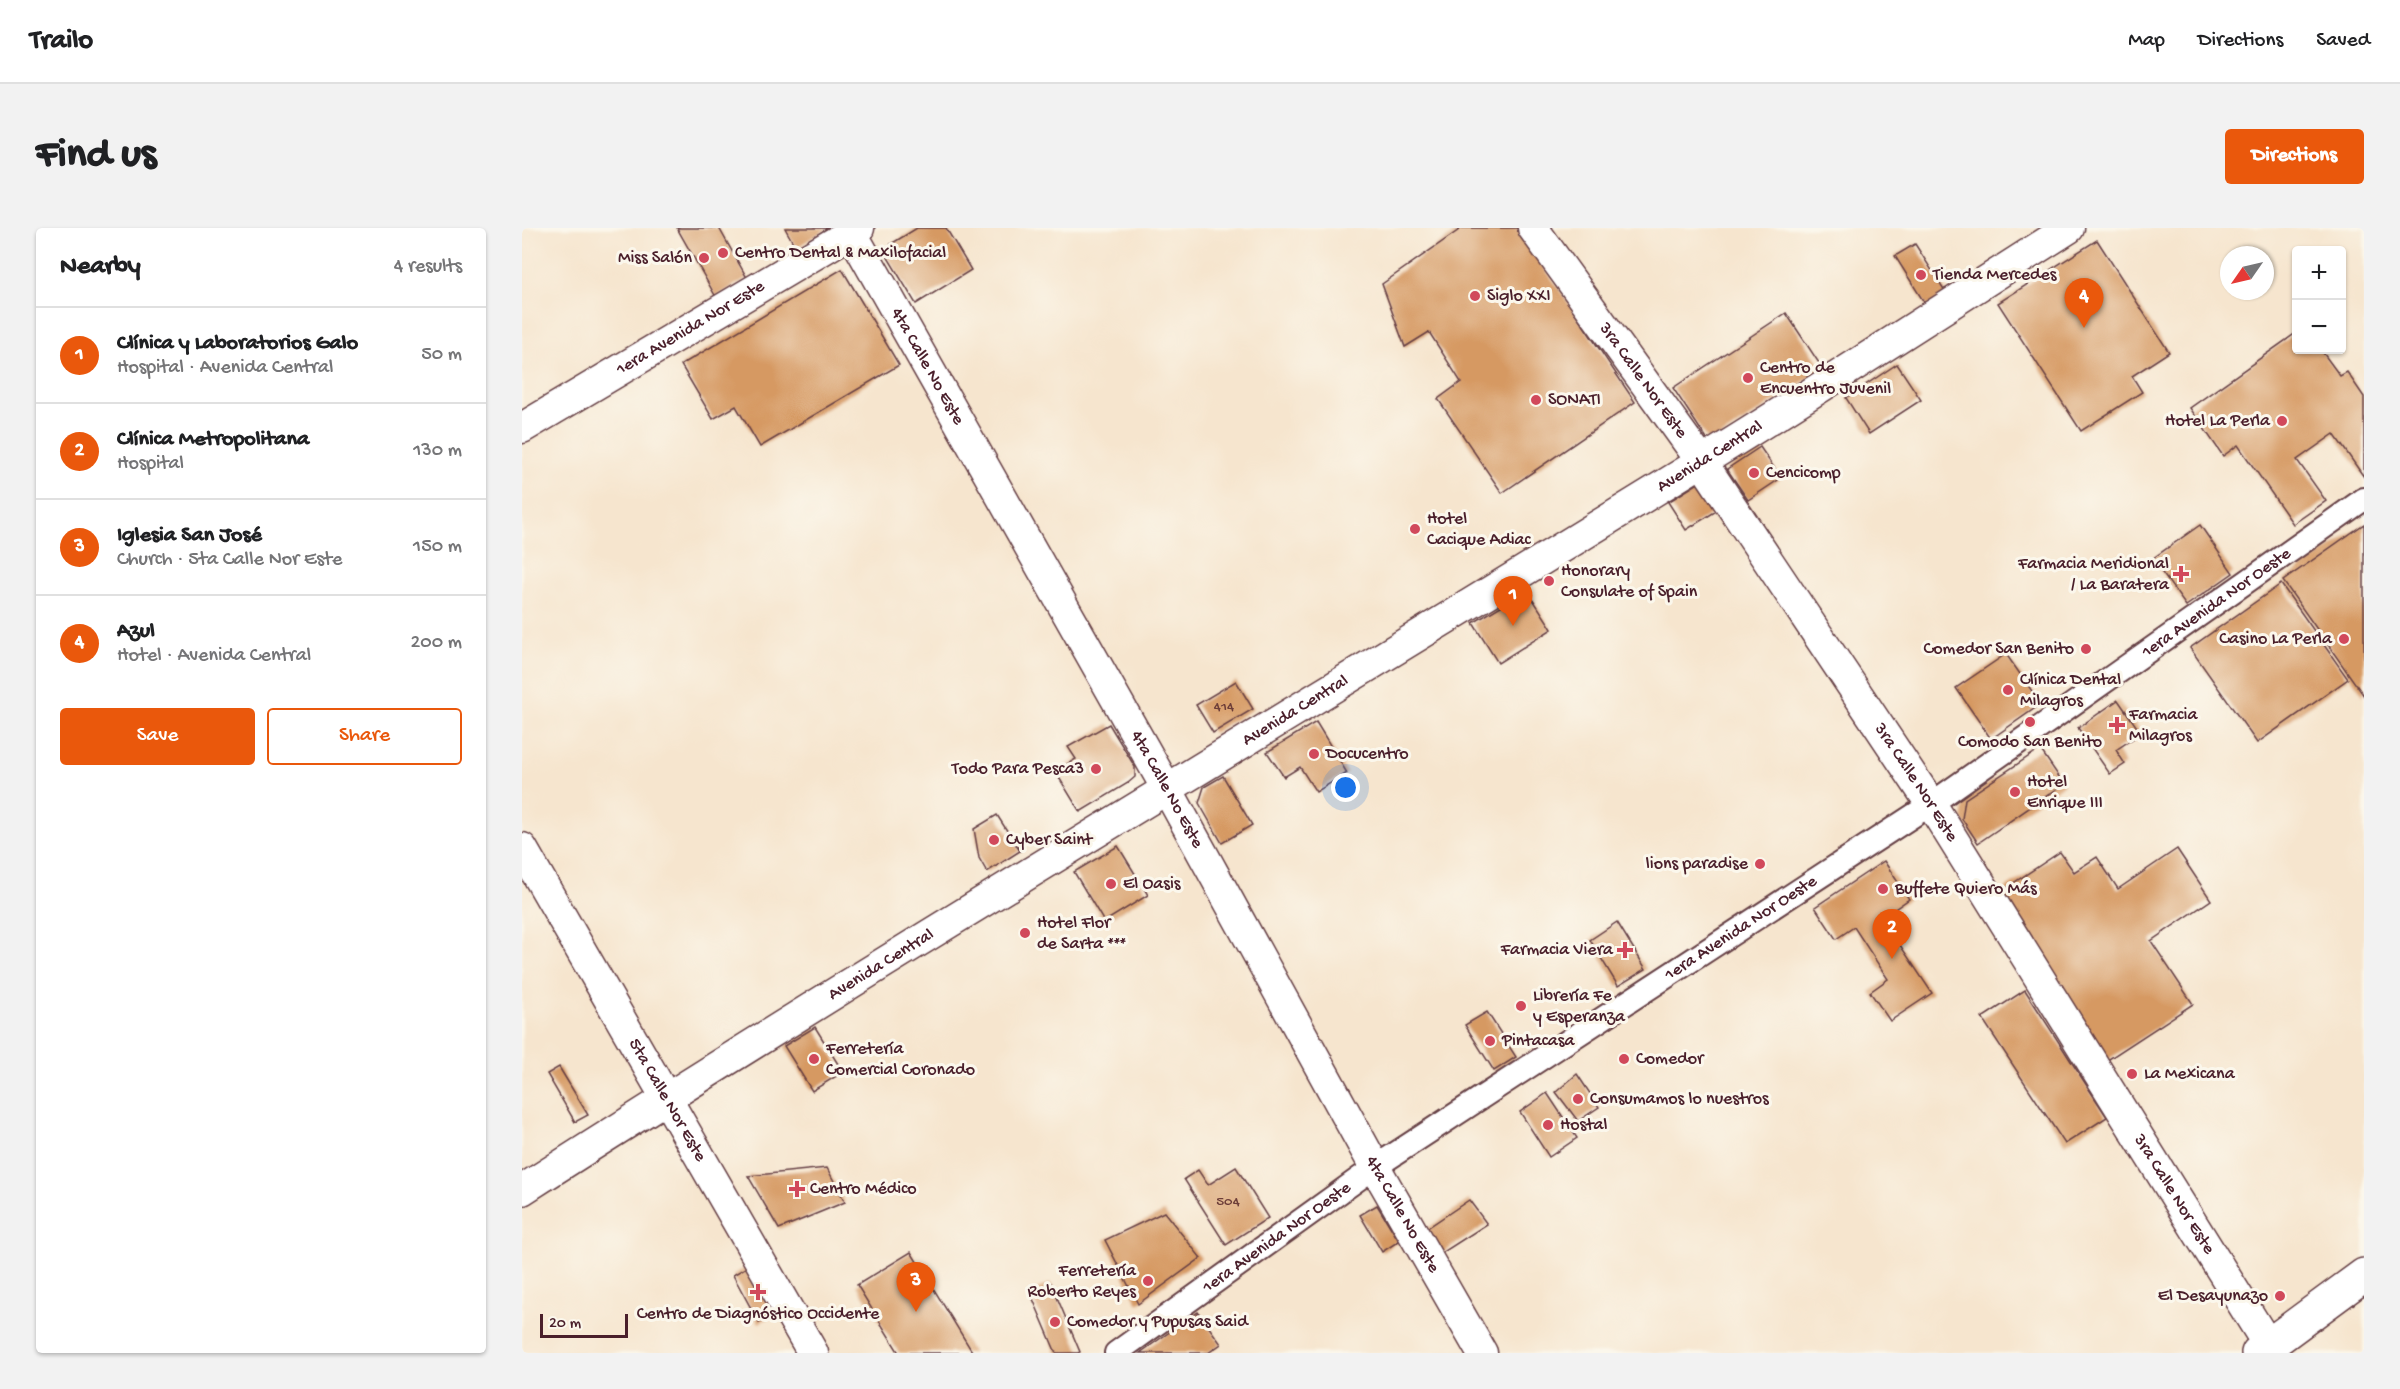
<!DOCTYPE html>
<meta charset="utf-8">
<style>
:root{--surface:#fff;--page:#f2f2f2;--text:#202124;--muted:#757577;--line:#e0e0e0;--accent:#ea580c}
body{margin:0;font-family:"Gochi Hand",sans-serif;background:var(--page);color:var(--text)}
.controls{position:absolute;right:18px;top:18px;display:grid;overflow:hidden;border-radius:6px;box-shadow:0 2px 4px #0004}
.controls button{width:54px;height:54px;display:grid;place-items:center;padding:0;border:0;border-bottom:2px solid var(--line);background:var(--surface);color:var(--text);font:30px sans-serif}
.compass{position:absolute;left:1698px;top:18px;width:54px;height:54px;border-radius:50%;background:var(--surface);box-shadow:0 2px 4px #0004;rotate:236deg}
.scale{position:absolute;left:18px;bottom:15px;width:88px;box-sizing:border-box;padding-left:6px;border:3px solid #4a1f2b;border-top:0;font-size:16px;line-height:21px;white-space:nowrap;color:#4a1f2b;-webkit-text-stroke:4px #fbf7ec;paint-order:stroke}
.you{position:absolute;left:824px;top:560px;width:21px;height:21px;margin:-15px;border:4px solid #fff;border-radius:50%;background:#1a73e8;box-shadow:0 0 0 9px #1a73e833}
.badge{display:grid;place-items:center;width:39px;height:39px;border-radius:50%;background:var(--accent);color:#fff;font-size:20px;font-weight:700}
.pin{position:absolute;translate:-50% -50px;filter:drop-shadow(0 2px 3px #0008)}
.pin::after{content:'';position:absolute;top:32px;width:21px;height:18px;background:inherit;clip-path:polygon(0 0,100% 0,50% 100%)}
.list{margin:0;padding:0;list-style:none}
h2{display:flex;justify-content:space-between;align-items:center;height:78px;margin:0;padding:0 24px;font-size:26px}
h2 small{font-size:20px;font-weight:400;color:var(--muted)}
.list li{display:grid;grid-template-columns:39px 1fr auto;gap:18px;align-items:center;box-sizing:border-box;height:96px;padding:0 24px;border-top:2px solid var(--line)}
.list b{display:block;font-size:22px;white-space:nowrap}
.list p{margin:0;font-size:20px;white-space:nowrap;color:var(--muted)}
.list em{font-size:20px;font-style:normal;color:var(--muted)}
.actions{display:flex;gap:12px;padding:18px 24px}
.actions a{flex:1;padding:14px 0;border:2px solid var(--accent);border-radius:6px;text-align:center;font-size:21px;color:var(--accent)}
.actions .main{background:var(--accent);color:#fff}
.map{position:relative;flex:none;width:1842px;height:1125px;overflow:hidden;border-radius:6px}
header{display:flex;align-items:center;gap:36px;box-sizing:border-box;height:84px;padding:0 30px;background:var(--surface);border-bottom:2px solid var(--line)}
header strong{font-size:28px}
nav{display:flex;gap:33px;margin-inline-start:auto;font-size:21px}
.intro{display:flex;align-items:center;justify-content:space-between;box-sizing:border-box;height:144px;padding:0 36px}
h1{margin:0;font-size:42px}
.button{padding:15px 27px;border-radius:6px;background:var(--accent);color:#fff;font-size:21px;font-weight:700}
main{display:flex;gap:36px;padding:0 36px}
aside{flex:1;background:var(--surface);border-radius:6px;box-shadow:0 2px 4px #0004}
.map>svg:first-child{display:block}
.building{fill:#d69962}
.lines{fill:none;stroke-linecap:round;stroke-linejoin:round}
.pedestrian-casing{stroke:#643d43;stroke-width:26}
.minor-casing{stroke:#643d43;stroke-width:33}
.tertiary-casing{stroke:#643d43;stroke-width:36}
.pedestrian{stroke:#fff;stroke-width:22}
.minor{stroke:#fff;stroke-width:30}
.tertiary{stroke:#fff;stroke-width:33}
.poi-dot{fill:#d1495b;stroke:#fbf7ec;stroke-width:2}
.labels{text-anchor:middle;dominant-baseline:central;stroke-width:6;stroke-linejoin:round;paint-order:stroke}
.number-label{font-size:15px;fill:#6d3e39}
.poi-label{font-size:18px;fill:#4a1f2b;stroke:#fbf7ec;text-anchor:start}
.street-label{font-size:18px;fill:#4a1f2b;stroke:#fbf7ec}
</style>
<header>
<strong>Trailo</strong>
<nav><a>Map</a><a>Directions</a><a>Saved</a></nav>
</header>
<div class="intro"><h1>Find us</h1><a class="button">Directions</a></div>
<main>
<aside>
<h2>Nearby<small>4 results</small></h2>
<ul class="list">
<li><span class="badge">1</span><div><b>Clínica y Laboratorios Galo</b><p>Hospital · Avenida Central</p></div><em>50 m</em></li>
<li><span class="badge">2</span><div><b>Clínica Metropolitana</b><p>Hospital</p></div><em>130 m</em></li>
<li><span class="badge">3</span><div><b>Iglesia San José</b><p>Church · 5ta Calle Nor Este</p></div><em>150 m</em></li>
<li><span class="badge">4</span><div><b>Azul</b><p>Hotel · Avenida Central</p></div><em>200 m</em></li>
</ul>
<div class="actions"><a class="main">Save</a><a>Share</a></div>
</aside>
<div class="map">
<svg width="1842" height="1125" viewBox="0 0 1842 1125">
<rect width="100%" height="100%" fill="#fbf7ec"/>
<filter id="ink" filterUnits="userSpaceOnUse"><feTurbulence type="fractalNoise" baseFrequency=".0167" numOctaves="2"/><feDisplacementMap in="SourceGraphic" scale="12" xChannelSelector="R" yChannelSelector="G"/><feConvolveMatrix kernelMatrix="1 2 1 2 8 2 1 2 1" color-interpolation-filters="sRGB"/></filter>
<filter id="wash" filterUnits="userSpaceOnUse"><feTurbulence type="fractalNoise" baseFrequency=".008" numOctaves="4" result="noise"/><feDisplacementMap in="SourceGraphic" scale="24" xChannelSelector="R" yChannelSelector="G"/><feGaussianBlur stdDeviation="1.35" result="paint"/><feColorMatrix in="noise" values="0 0 0 0 0 0 0 0 0 0 0 0 0 0 0 0 0 1.4 0 .05"/><feComposite in="paint" operator="in"/></filter>
<g filter="url(#wash)">
<rect width="100%" height="100%" fill="#f6e5ce"/>
<g id="blocks">
<!-- building -->
<g class="building">
<polygon points="155,0 197,0 225,50 194,69"/>
<polygon points="263,0 306,0 274,20"/>
<polygon points="395,0 424,0 449,42 394,76 365,28 369,16"/>
<polygon points="940,0 996,0 1113,174 980,265 916,171 939,154 907,104 883,119 860,56"/>
<polygon points="1575,12 1647,124 1610,148 1620,164 1559,203 1476,75"/>
<polygon points="1393,16 1425,66 1405,79 1373,28"/>
<polygon points="320,41 377,137 238,219 214,178 191,191 159,137"/>
<polygon points="1264,85 1301,141 1188,216 1151,160"/>
<polygon points="1774,105 1774,122 1799,122 1818,148 1825,144 1842,169 1842,249 1812,206 1775,232 1804,273 1771,296 1716,217 1701,228 1668,180"/>
<polygon points="1375,136 1399,172 1347,206 1324,170"/>
<polygon points="1238,219 1259,250 1226,272 1205,241"/>
<polygon points="1178,254 1196,282 1164,302 1146,274"/>
<polygon points="1842,296 1842,468 1761,353"/>
<polygon points="1678,297 1711,345 1664,378 1630,331"/>
<polygon points="1759,356 1826,451 1735,515 1668,420"/>
<polygon points="1005,362 1030,401 976,435 951,395"/>
<polygon points="1484,426 1519,476 1469,511 1434,460"/>
<polygon points="714,453 731,481 691,505 674,477"/>
<polygon points="1596,472 1619,505 1594,522 1603,536 1588,546 1556,500"/>
<polygon points="794,494 825,545 794,564 778,539 762,549 745,524"/>
<polygon points="587,496 613,539 613,549 606,555 558,584 533,543 554,531 546,519"/>
<polygon points="1518,521 1542,556 1456,615 1440,591 1443,571"/>
<polygon points="701,548 730,597 700,615 677,575 682,559"/>
<polygon points="475,587 498,623 465,644 457,630 452,601"/>
<polygon points="596,618 626,667 582,694 552,644"/>
<polygon points="1655,621 1689,672 1629,713 1671,776 1584,833 1475,666 1538,624 1552,644 1575,629 1596,661"/>
<polygon points="1362,633 1387,671 1360,690 1410,765 1368,793 1348,764 1366,751 1332,699 1314,711 1293,679"/>
<polygon points="1095,694 1124,741 1096,758 1068,712"/>
<polygon points="1503,762 1585,889 1543,916 1460,790"/>
<polygon points="965,784 994,829 972,843 943,797"/>
<polygon points="293,799 321,844 290,863 262,818"/>
<polygon points="37,839 66,887 53,894 25,846"/>
<polygon points="1055,846 1077,879 1056,893 1034,864"/>
<polygon points="1025,865 1055,910 1027,929 998,884"/>
<polygon points="714,939 746,990 704,1017 662,951 676,942 686,957"/>
<polygon points="305,940 323,974 257,1001 226,948"/>
<polygon points="947,972 965,996 920,1025 904,1001"/>
<polygon points="855,977 877,1013 860,1024 838,987"/>
<polygon points="642,984 679,1030 616,1076 583,1012"/>
<polygon points="389,1024 451,1125 377,1125 335,1057"/>
<polygon points="235,1033 262,1081 237,1095 211,1047"/>
<polygon points="529,1055 558,1124 556,1125 534,1125 508,1064"/>
<polygon points="676,1084 699,1116 686,1125 618,1125"/>
</g>
</g>
</g>
<g filter="url(#ink)">
<use href="#blocks" fill-opacity="0" stroke="#643d43" stroke-width="1.5"/>
<g class="lines">
<!-- pedestrian casing -->
<g class="pedestrian-casing">
<g id="pedestrian">
<path id="s1" d="M594 1125 853 939 1409 576 1842 271"/>
</g>
</g>
<!-- minor casing -->
<g class="minor-casing">
<g id="minor">
<path id="s2" d="M327 0 645 561 853 939 960 1125"/>
<path id="s3" d="M1011 0 1180 234 1409 576 1751 1125"/>
<path id="s4" d="M0 200 337 0"/>
<path id="s5" d="M0 620 291 1125"/>
<path id="s6" d="M0 962C388 714 784 478 1176 236 1301 159 1423 79 1547 0"/>
</g>
</g>
<!-- tertiary casing -->
<g class="tertiary-casing">
<polyline id="tertiary" points="1736,1125 1842,1047"/>
</g>
<!-- pedestrian -->
<use href="#pedestrian" class="pedestrian"/>
<!-- minor -->
<use href="#minor" class="minor"/>
<!-- tertiary -->
<use href="#tertiary" class="tertiary"/>
</g>
</g>
<!-- markers -->
<g class="poi-dot">
<circle cx="201" cy="25" r="6"/>
<circle cx="182" cy="30" r="6"/>
<circle cx="1399" cy="47" r="6"/>
<circle cx="953" cy="68" r="6"/>
<circle cx="1226" cy="150" r="6"/>
<circle cx="1014" cy="172" r="6"/>
<circle cx="1760" cy="193" r="6"/>
<circle cx="1232" cy="245" r="6"/>
<circle cx="893" cy="301" r="6"/>
<path d="M1656 337h6v6h6v6h-6v6h-6v-6h-6v-6h6z"/>
<circle cx="1027" cy="353" r="6"/>
<circle cx="1822" cy="411" r="6"/>
<circle cx="1564" cy="421" r="6"/>
<circle cx="1486" cy="462" r="6"/>
<circle cx="1508" cy="494" r="6"/>
<path d="M1592 488h6v6h6v6h-6v6h-6v-6h-6v-6h6z"/>
<circle cx="792" cy="526" r="6"/>
<circle cx="574" cy="541" r="6"/>
<circle cx="1493" cy="564" r="6"/>
<circle cx="472" cy="612" r="6"/>
<circle cx="1238" cy="636" r="6"/>
<circle cx="589" cy="656" r="6"/>
<circle cx="1361" cy="661" r="6"/>
<circle cx="503" cy="705" r="6"/>
<path d="M1100 713h6v6h6v6h-6v6h-6v-6h-6v-6h6z"/>
<circle cx="999" cy="778" r="6"/>
<circle cx="968" cy="813" r="6"/>
<circle cx="292" cy="831" r="6"/>
<circle cx="1102" cy="831" r="6"/>
<circle cx="1610" cy="846" r="6"/>
<circle cx="1056" cy="871" r="6"/>
<circle cx="1026" cy="897" r="6"/>
<path d="M272 952h6v6h6v6h-6v6h-6v-6h-6v-6h6z"/>
<circle cx="626" cy="1053" r="6"/>
<path d="M233 1055h6v6h6v6h-6v6h-6v-6h-6v-6h6z"/>
<circle cx="1758" cy="1068" r="6"/>
<circle cx="533" cy="1094" r="6"/>
</g>
<g class="labels">
<!-- number labels -->
<g class="number-label">
<text x="702" y="479">414</text>
<text x="706" y="974">504</text>
</g>
<!-- poi labels -->
<g class="poi-label">
<text x="213" y="25">Centro Dental &amp; Maxilofacial</text>
<text x="170" y="30" text-anchor="end">Miss Salón</text>
<text x="1411" y="47">Tienda Mercedes</text>
<text x="965" y="68">Siglo XXI</text>
<text x="1238" y="140">Centro de<tspan x="1238" dy="21">Encuentro Juvenil</tspan></text>
<text x="1026" y="172">SONATI</text>
<text x="1748" y="193" text-anchor="end">Hotel La Perla</text>
<text x="1244" y="245">Cencicomp</text>
<text x="905" y="291">Hotel<tspan x="905" dy="21">Cacique Adiac</tspan></text>
<text x="1647" y="336" text-anchor="end">Farmacia Meridional<tspan x="1647" dy="21">/ La Baratera</tspan></text>
<text x="1039" y="343">Honorary<tspan x="1039" dy="21">Consulate of Spain</tspan></text>
<text x="1810" y="411" text-anchor="end">Casino La Perla</text>
<text x="1552" y="421" text-anchor="end">Comedor San Benito</text>
<text x="1498" y="452">Clínica Dental<tspan x="1498" dy="21">Milagros</tspan></text>
<text x="1607" y="487">Farmacia<tspan x="1607" dy="21">Milagros</tspan></text>
<text x="1508" y="514" text-anchor="middle">Comodo San Benito</text>
<text x="804" y="526">Docucentro</text>
<text x="562" y="541" text-anchor="end">Todo Para Pesca3</text>
<text x="1505" y="554">Hotel<tspan x="1505" dy="21">Enrique III</tspan></text>
<text x="484" y="612">Cyber Saint</text>
<text x="1226" y="636" text-anchor="end">lions paradise</text>
<text x="601" y="656">El Oasis</text>
<text x="1373" y="661">Buffete Quiero Más</text>
<text x="515" y="695">Hotel Flor<tspan x="515" dy="21">de Sarta ***</tspan></text>
<text x="1091" y="722" text-anchor="end">Farmacia Viera</text>
<text x="1011" y="768">Librería Fe<tspan x="1011" dy="21">y Esperanza</tspan></text>
<text x="980" y="813">Pintacasa</text>
<text x="304" y="821">Ferretería<tspan x="304" dy="21">Comercial Coronado</tspan></text>
<text x="1114" y="831">Comedor</text>
<text x="1622" y="846">La Mexicana</text>
<text x="1068" y="871">Consumamos lo nuestros</text>
<text x="1038" y="897">Hostal</text>
<text x="288" y="961">Centro Médico</text>
<text x="614" y="1043" text-anchor="end">Ferretería<tspan x="614" dy="21">Roberto Reyes</tspan></text>
<text x="1746" y="1068" text-anchor="end">El Desayunazo</text>
<text x="236" y="1086" text-anchor="middle">Centro de Diagnóstico Occidente</text>
<text x="545" y="1094">Comedor y Pupusas Said</text>
</g>
<!-- street labels -->
<g class="street-label">
<text stroke="none"><textPath href="#s4" startOffset="196">1era Avenida Nor Este</textPath></text>
<text stroke="none"><textPath href="#s2" startOffset="159">4ta Calle No Este</textPath></text>
<text stroke="none"><textPath href="#s3" startOffset="188">3ra Calle Nor Este</textPath></text>
<text stroke="none"><textPath href="#s6" startOffset="1396">Avenida Central</textPath></text>
<text stroke="none"><textPath href="#s1" startOffset="1332">1era Avenida Nor Oeste</textPath></text>
<text stroke="none"><textPath href="#s6" startOffset="910">Avenida Central</textPath></text>
<text stroke="none"><textPath href="#s3" startOffset="674">3ra Calle Nor Este</textPath></text>
<text stroke="none"><textPath href="#s2" startOffset="645">4ta Calle No Este</textPath></text>
<text stroke="none"><textPath href="#s1" startOffset="756">1era Avenida Nor Oeste</textPath></text>
<text stroke="none"><textPath href="#s6" startOffset="424">Avenida Central</textPath></text>
<text stroke="none"><textPath href="#s5" startOffset="291">5ta Calle Nor Este</textPath></text>
<text stroke="none"><textPath href="#s3" startOffset="1160">3ra Calle Nor Este</textPath></text>
<text stroke="none"><textPath href="#s2" startOffset="1131">4ta Calle No Este</textPath></text>
<text stroke="none"><textPath href="#s1" startOffset="198">1era Avenida Nor Oeste</textPath></text>
</g>
</g>
</svg>
<div class="controls">
<button>+</button>
<button>−</button>
</div>
<svg class="compass" viewBox="-18 -18 36 36"><path d="M0-13l5 13h-10z" fill="#e53935"/><path d="M0 13l5-13h-10z" fill="#757577"/></svg>
<div class="scale">20 m</div>
<div class="you"></div>
<div class="pin badge" style="left:991px;top:398px">1</div>
<div class="pin badge" style="left:1370px;top:731px">2</div>
<div class="pin badge" style="left:394px;top:1084px">3</div>
<div class="pin badge" style="left:1562px;top:100px">4</div>
</div>
</main>
